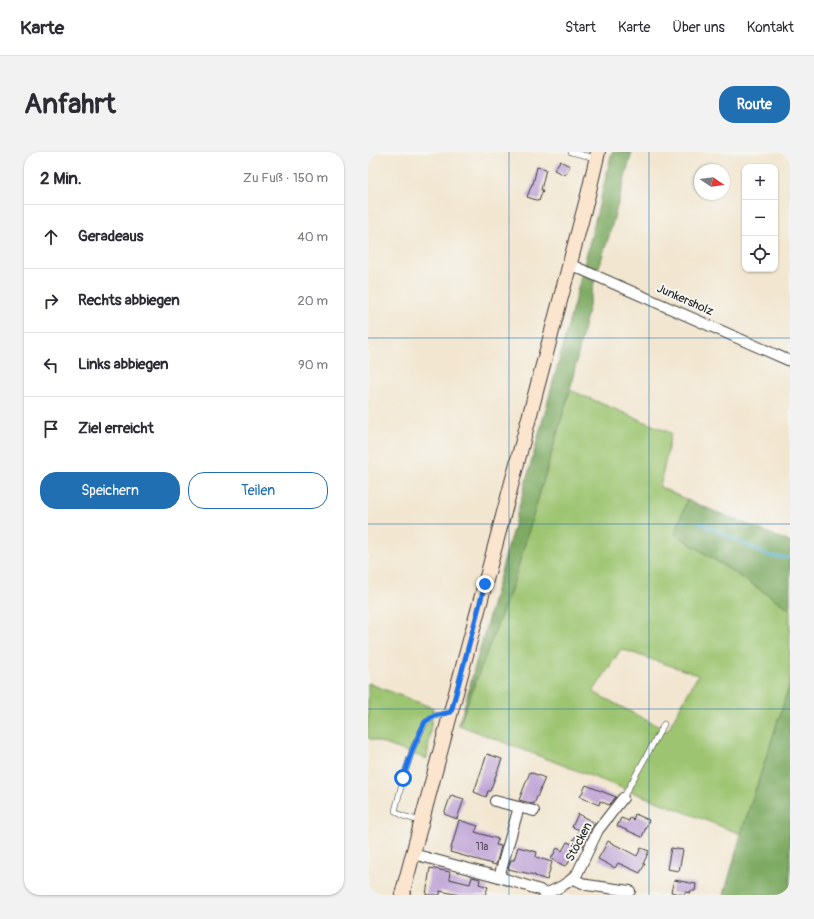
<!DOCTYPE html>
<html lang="de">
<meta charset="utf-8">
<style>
:root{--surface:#fff;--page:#f2f2f3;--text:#2b2b33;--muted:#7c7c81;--line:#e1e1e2;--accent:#1f6fb2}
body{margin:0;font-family:Pangolin,sans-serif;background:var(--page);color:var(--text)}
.controls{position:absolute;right:12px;top:12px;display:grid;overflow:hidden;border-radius:8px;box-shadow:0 1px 3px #0004}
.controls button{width:36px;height:36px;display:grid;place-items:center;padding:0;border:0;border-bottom:1px solid var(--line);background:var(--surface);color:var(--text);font:20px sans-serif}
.compass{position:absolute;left:326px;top:12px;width:36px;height:36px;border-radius:50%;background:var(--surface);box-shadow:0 1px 3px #0004;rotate:103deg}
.stop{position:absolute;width:12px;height:12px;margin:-9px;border:3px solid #1a73e8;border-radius:50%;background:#fff}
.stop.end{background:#1a73e8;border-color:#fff;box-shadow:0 1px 4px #0008}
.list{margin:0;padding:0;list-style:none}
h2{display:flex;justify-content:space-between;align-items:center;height:52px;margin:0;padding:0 16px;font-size:17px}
h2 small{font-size:13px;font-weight:400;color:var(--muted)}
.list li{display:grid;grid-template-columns:26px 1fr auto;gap:12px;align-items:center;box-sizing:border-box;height:64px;padding:0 16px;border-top:1px solid var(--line)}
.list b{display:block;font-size:15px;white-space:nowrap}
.list em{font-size:13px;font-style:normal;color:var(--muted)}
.actions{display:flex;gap:8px;padding:12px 16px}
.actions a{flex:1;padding:9px 0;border:1px solid var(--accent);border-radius:16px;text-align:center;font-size:14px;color:var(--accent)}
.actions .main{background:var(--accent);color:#fff}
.icon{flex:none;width:22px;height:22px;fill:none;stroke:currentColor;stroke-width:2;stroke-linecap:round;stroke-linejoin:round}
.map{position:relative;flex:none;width:422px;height:743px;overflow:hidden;border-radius:16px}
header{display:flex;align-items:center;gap:24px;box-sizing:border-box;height:56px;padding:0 20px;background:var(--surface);border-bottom:1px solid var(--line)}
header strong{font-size:19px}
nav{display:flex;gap:22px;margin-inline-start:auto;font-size:14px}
.intro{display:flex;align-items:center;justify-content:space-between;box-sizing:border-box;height:96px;padding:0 24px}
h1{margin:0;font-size:28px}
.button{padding:10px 18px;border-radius:16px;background:var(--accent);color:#fff;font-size:14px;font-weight:700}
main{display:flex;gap:24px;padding:0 24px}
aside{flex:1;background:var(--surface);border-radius:16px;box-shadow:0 1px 3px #0004}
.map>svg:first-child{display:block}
.green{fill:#9dc571;stroke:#5c7046;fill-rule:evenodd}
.forest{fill:#7eaa63;stroke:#4d6340}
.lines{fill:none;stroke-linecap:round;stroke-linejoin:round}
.stream{stroke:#5eb3da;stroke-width:3}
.building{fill:#bea2d5}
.lane-casing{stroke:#3c3a37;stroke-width:6}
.street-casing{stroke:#3c3a37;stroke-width:12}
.secondary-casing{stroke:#3c3a37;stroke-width:16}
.lane{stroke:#fff;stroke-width:5}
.street{stroke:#fff;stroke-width:10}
.secondary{stroke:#fce5cf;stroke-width:14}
.route{stroke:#1a73e8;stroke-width:5}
.grid{fill:none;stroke:#1f6fb2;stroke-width:1;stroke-opacity:0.55}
.labels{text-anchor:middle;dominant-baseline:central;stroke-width:4;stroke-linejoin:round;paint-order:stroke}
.number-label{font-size:10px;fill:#443e4a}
.street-label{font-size:12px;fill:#1c1c1c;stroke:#f6f6f2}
</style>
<header>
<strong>Karte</strong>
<nav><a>Start</a><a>Karte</a><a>Über uns</a><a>Kontakt</a></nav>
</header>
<div class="intro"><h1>Anfahrt</h1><a class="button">Route</a></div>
<main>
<aside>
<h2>2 Min.<small>Zu Fuß · 150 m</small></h2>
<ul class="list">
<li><svg class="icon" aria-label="ahead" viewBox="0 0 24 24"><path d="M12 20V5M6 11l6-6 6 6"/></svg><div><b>Geradeaus</b></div><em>40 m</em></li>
<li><svg class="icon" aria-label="right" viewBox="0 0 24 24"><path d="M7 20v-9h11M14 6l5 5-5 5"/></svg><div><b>Rechts abbiegen</b></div><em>20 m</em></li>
<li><svg class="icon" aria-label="left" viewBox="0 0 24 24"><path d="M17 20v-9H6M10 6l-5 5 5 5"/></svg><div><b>Links abbiegen</b></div><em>90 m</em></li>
<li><svg class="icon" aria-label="arrive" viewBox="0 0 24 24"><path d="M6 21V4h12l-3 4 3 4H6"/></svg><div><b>Ziel erreicht</b></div></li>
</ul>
<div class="actions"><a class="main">Speichern</a><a>Teilen</a></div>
</aside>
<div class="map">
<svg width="422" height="743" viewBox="0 0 422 743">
<rect width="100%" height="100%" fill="#f6f6f2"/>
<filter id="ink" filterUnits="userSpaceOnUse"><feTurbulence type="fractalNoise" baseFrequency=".025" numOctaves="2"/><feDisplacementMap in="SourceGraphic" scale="8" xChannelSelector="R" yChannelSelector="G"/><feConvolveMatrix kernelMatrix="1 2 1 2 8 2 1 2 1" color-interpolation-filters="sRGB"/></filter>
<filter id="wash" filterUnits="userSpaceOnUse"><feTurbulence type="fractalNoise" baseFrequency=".012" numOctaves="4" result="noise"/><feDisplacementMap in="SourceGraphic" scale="16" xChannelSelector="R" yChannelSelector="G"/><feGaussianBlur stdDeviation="0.9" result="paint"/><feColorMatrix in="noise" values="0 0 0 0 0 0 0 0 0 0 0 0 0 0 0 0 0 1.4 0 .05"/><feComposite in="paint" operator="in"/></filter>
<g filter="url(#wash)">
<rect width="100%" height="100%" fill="#f2e6d0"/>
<!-- green -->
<g class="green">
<path d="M202 238 303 281 292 335 319 348 307 382 422 457V532L373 682 91 573 145 432ZM253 497 330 523 299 579 225 540Z"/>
<polygon points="0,531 65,556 59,607 0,586"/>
</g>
<!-- forest -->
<g class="forest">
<path d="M244 0H264L241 84 227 127 202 238 145 432 91 573C143 382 198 192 244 0Z"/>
<polygon points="319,348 422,390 422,457 307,382"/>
<polygon points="422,532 422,743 356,743 373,682"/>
</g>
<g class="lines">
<!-- stream -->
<polyline class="stream" points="332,371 402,404 422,406"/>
</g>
<g id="blocks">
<!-- building -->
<g class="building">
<polygon points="192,9 202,14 197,23 186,18"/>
<polygon points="169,15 178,17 173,38 175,38 171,49 159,45 164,32 165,32"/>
<polygon points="119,602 134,607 122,639 120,639 118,645 106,640"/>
<polygon points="162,620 177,626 166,652 151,648"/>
<polygon points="218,633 248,645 241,653 232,649 231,653 212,645"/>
<polygon points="83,643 96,647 89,667 76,662"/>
<polygon points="210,662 227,671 224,675 215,694 205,688 212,678 204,675"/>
<polygon points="267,662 281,668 274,685 249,674 253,666 261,669 262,666 265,668"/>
<polygon points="91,668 110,674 107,680 130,687 128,693 133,694 128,713 82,700"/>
<polygon points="240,689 269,704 273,696 281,699 275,712 277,712 272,721 250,711 247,716 230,707"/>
<polygon points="199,690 209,694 200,712 199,712 197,714 183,707 189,696 194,699"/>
<polygon points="150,695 169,700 168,705 184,710 179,728 167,724 167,723 140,717 143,708 146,708"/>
<polygon points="303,696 315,698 311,719 299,717"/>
<polygon points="62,716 82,720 81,727 102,732 104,725 112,727 111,732 120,735 117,743 92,743 72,739 72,743 58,743"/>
<polygon points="306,728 328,732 327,739 322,739 322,741 317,740 316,743 303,740"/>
</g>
</g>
</g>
<g filter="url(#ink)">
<use href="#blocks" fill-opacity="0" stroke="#3c3a37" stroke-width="1"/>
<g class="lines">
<!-- lane casing -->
<g class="lane-casing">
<g id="lane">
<polyline points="203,0 227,6"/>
<polyline points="255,646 296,572"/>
<polyline points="52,669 35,664 27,659 35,627 45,596 57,571 66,564 82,561"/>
</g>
</g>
<!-- street casing -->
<g class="street-casing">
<g id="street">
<polyline points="201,112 422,209"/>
<polyline points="127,649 166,659"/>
<polyline points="45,702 131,725 172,738 178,743"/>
<polyline points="131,725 151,655"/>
<polyline points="205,727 219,733 262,739"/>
<path d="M177 742C189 737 200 732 209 722L230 678 255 646"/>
</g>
</g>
<!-- secondary casing -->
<g class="secondary-casing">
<polyline id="secondary" points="34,743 117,432 220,43 230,0"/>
</g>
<!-- lane -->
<use href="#lane" class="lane"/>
<!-- street -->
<use href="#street" class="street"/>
<!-- secondary -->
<use href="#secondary" class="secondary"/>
</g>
</g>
<g class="lines" filter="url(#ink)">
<!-- route -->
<polyline class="route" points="35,626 45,596 57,570 66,564 83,560 117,432"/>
</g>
<!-- grid -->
<path class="grid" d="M141 0V743M281 0V743M0 186H422M0 372H422M0 557H422"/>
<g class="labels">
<!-- number labels -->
<g class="number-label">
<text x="114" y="695">11a</text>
</g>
<!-- street labels -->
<g class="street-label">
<text transform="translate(317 148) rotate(24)">Junkersholz</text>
<text transform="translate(211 690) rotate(-62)">Stöcken</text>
</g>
</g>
</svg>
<div class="controls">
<button>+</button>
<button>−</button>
<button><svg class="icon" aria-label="locate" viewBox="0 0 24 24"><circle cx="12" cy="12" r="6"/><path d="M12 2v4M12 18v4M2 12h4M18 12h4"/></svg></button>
</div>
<svg class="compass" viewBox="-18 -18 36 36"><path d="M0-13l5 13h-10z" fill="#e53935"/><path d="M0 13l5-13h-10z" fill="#7c7c81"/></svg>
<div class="stop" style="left:35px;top:626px"></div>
<div class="stop end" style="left:117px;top:432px"></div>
</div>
</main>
